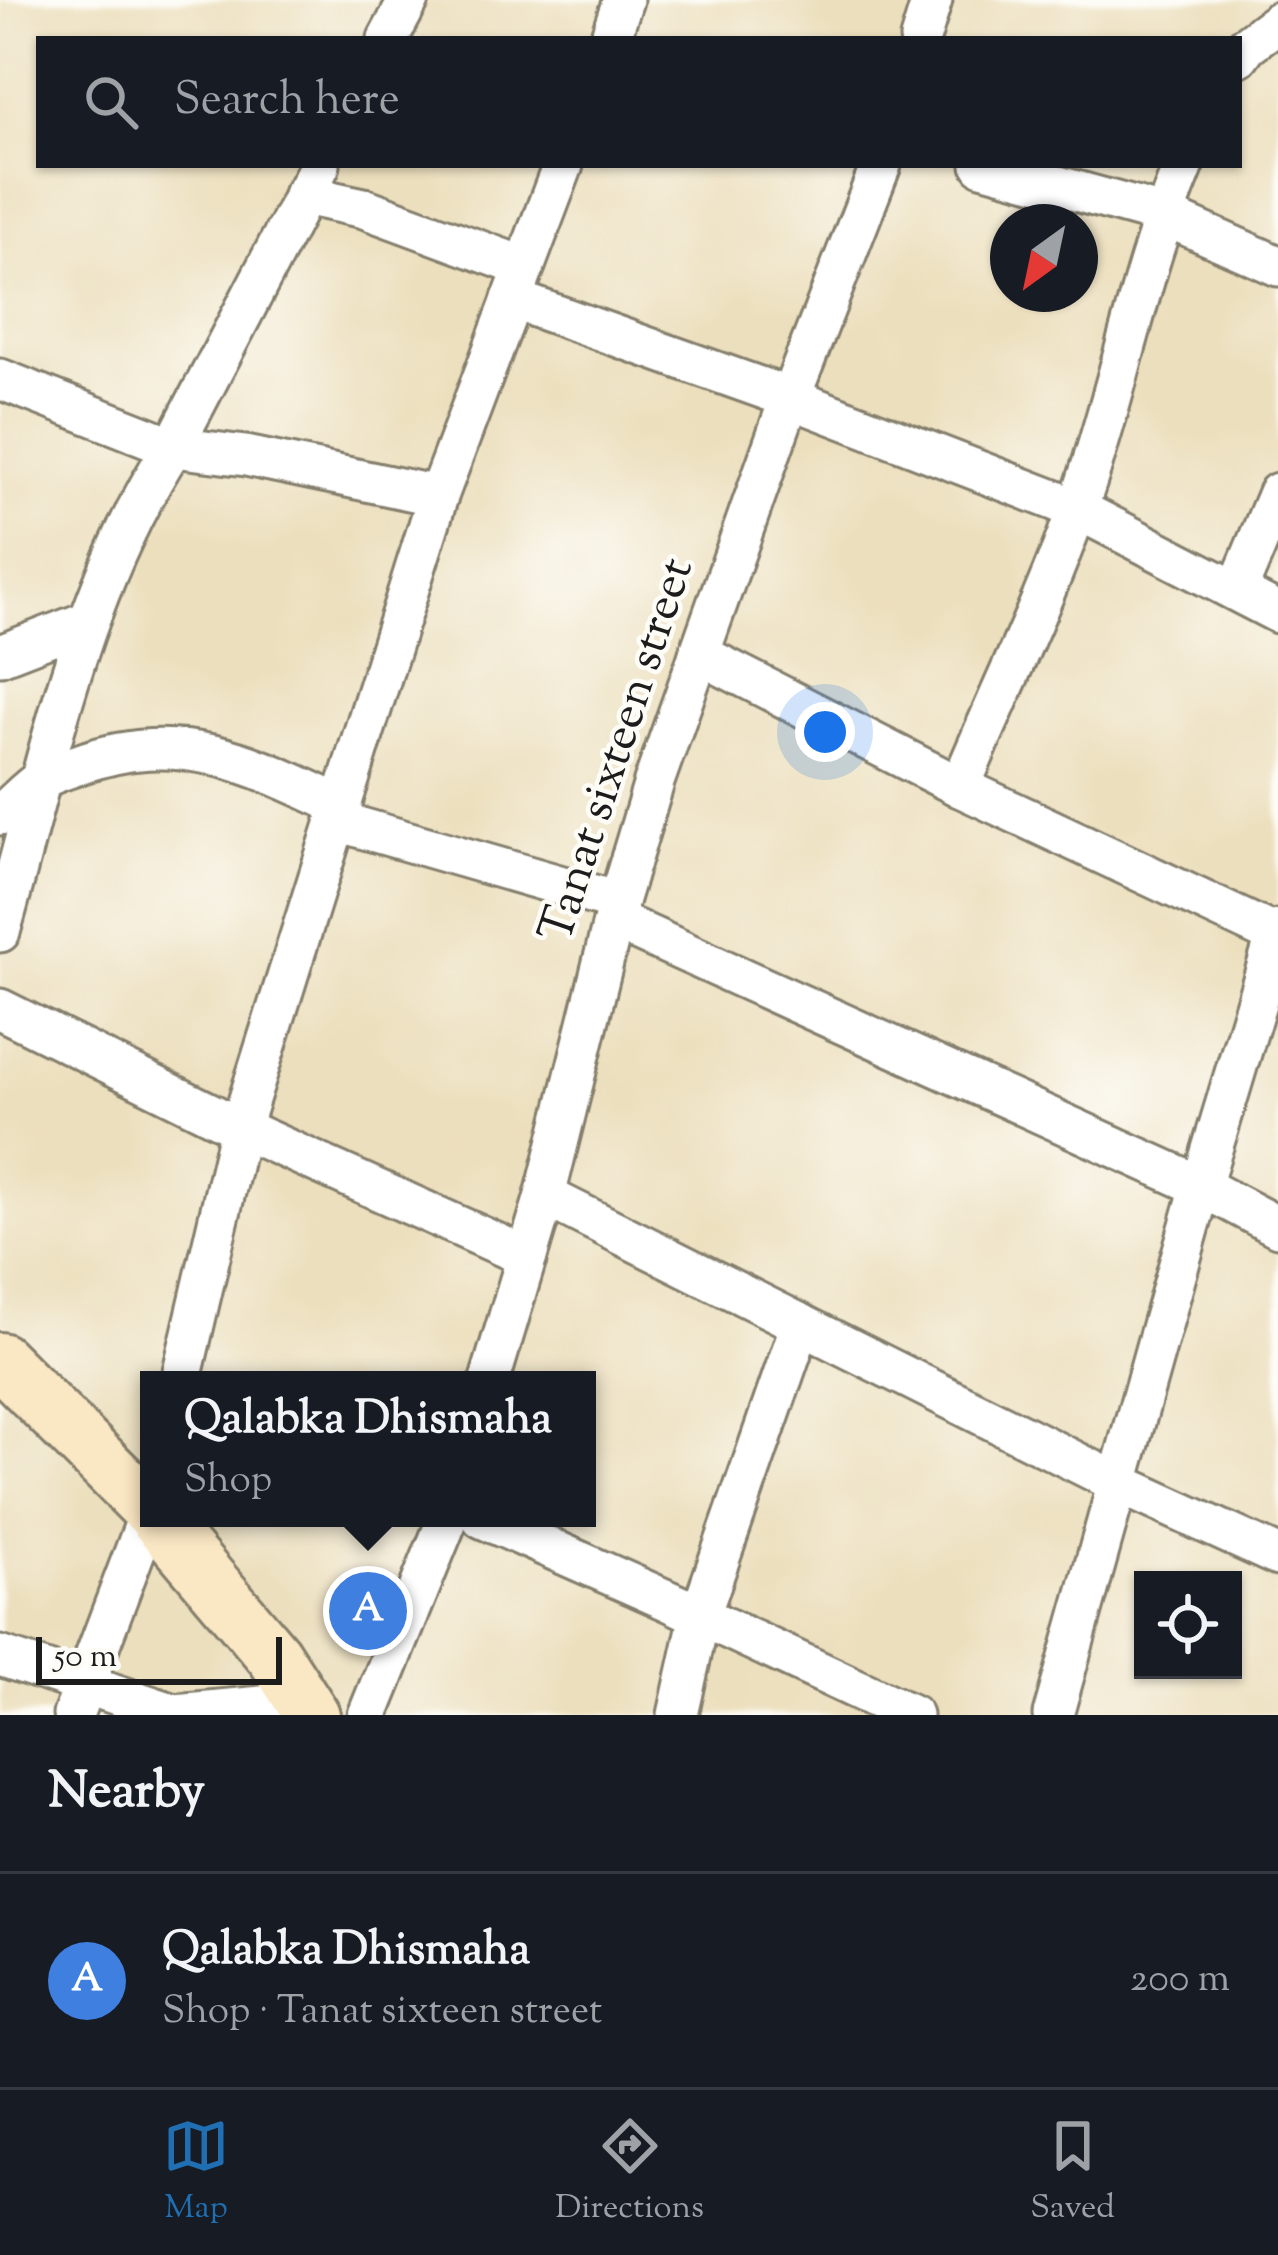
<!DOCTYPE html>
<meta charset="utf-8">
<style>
:root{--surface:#171b24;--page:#242831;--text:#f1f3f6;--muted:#9ea1a6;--line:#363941;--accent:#1f6fb2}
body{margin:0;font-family:"Sorts Mill Goudy",serif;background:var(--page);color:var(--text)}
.controls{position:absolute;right:36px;bottom:36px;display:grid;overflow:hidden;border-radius:0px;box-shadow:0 3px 9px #0004}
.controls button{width:108px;height:108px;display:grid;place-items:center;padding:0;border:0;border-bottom:3px solid var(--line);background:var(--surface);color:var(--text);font:60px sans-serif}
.compass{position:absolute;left:990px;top:204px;width:108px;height:108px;border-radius:50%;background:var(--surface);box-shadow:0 3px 9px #0004;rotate:213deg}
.scale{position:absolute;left:36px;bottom:30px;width:246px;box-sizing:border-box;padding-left:12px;border:6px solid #1c1c1c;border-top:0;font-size:33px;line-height:42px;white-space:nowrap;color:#1c1c1c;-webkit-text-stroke:9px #fdfcf7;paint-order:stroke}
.you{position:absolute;left:825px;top:732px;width:42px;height:42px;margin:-30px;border:9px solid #fff;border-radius:50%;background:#1a73e8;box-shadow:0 0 0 18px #1a73e833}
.badge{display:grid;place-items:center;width:78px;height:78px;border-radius:50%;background:var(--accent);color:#fff;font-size:39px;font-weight:700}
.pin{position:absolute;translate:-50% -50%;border:6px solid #fff;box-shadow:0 3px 12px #0006}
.popup{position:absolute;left:140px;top:1371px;width:456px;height:156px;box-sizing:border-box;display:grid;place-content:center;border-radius:0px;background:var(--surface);filter:drop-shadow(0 3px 9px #0005);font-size:39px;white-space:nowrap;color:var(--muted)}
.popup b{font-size:45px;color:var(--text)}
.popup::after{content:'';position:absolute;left:50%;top:100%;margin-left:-24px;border:24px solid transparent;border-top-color:var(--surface)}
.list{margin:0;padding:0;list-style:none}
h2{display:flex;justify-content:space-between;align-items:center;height:156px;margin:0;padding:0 48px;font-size:51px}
h2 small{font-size:39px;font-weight:400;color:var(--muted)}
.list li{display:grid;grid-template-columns:78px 1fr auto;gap:36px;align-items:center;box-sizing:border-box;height:216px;padding:0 48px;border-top:3px solid var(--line)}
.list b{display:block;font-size:45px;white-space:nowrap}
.list p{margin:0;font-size:39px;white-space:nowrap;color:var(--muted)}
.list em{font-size:39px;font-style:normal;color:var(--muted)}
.icon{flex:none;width:66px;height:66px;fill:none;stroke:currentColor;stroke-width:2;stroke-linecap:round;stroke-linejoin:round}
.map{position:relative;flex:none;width:1278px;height:1715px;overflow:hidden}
.search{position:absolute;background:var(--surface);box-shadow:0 3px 9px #0004;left:36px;right:36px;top:36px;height:132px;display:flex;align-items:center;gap:30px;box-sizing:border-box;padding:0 42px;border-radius:0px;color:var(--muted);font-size:45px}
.sheet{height:372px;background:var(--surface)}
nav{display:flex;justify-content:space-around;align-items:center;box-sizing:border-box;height:168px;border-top:3px solid var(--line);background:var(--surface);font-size:33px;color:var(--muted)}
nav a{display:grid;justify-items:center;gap:6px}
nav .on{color:var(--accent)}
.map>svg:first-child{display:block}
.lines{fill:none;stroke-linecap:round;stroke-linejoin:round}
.street-casing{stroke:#847e6c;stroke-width:45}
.secondary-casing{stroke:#847e6c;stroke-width:60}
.street{stroke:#fff;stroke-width:39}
.secondary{stroke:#fae7c3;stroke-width:54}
.labels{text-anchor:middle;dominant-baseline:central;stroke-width:9;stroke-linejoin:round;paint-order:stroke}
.street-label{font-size:48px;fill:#1c1c1c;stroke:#fdfcf7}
</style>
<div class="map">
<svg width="1278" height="1715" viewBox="0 0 1278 1715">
<rect width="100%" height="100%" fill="#fdfcf7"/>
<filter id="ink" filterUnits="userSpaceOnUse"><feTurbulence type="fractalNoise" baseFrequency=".00833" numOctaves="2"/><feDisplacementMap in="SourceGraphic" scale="24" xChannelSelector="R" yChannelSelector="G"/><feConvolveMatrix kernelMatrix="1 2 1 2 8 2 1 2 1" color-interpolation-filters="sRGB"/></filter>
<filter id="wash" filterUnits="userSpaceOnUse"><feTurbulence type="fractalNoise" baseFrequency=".004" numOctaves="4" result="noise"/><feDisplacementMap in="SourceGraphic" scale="48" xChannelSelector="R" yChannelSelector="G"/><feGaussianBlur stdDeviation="2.7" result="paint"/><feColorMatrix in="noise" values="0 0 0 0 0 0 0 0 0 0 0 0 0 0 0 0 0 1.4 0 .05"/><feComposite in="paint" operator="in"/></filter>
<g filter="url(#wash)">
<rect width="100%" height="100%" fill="#ecdfbd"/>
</g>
<g filter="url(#ink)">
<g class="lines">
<!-- street casing -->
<g class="street-casing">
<g id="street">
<polyline points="388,39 409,0"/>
<polyline points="610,39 623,0"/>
<polyline points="920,39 932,0"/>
<polyline points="1239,56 1247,45 1278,22"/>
<polyline points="982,165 1163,215 1278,266"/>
<polyline points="303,195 364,208 524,267"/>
<polyline points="512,299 790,398 1077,509 1278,613"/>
<polyline points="0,379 173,447 246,456 438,496"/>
<polyline points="1237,591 1278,493"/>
<polyline points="699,654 960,787 1278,936"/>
<polyline points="0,655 88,621"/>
<path d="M960 787C999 694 1044 602 1078 507 1118 395 1138 275 1184 165"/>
<path d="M0 815C14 804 27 788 42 779 52 773 66 769 77 765 177 727 252 763 342 806"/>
<polyline points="337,821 618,902"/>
<polyline points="614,920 1201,1186 1278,1227"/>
<path d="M0 932C46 769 79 591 173 447L320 165"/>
<polyline points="0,1009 240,1128 527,1257"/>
<polyline points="545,1196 1118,1483 1278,1556"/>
<polyline points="181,1380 240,1128 438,496 563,165"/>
<polyline points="490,1380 545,1196 618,902 655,779 790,398 881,165"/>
<polyline points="482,1518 669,1601 912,1715"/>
<polyline points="0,1656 175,1714 304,1702"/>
<polyline points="73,1715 149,1514"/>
<polyline points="368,1715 448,1518"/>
<polyline points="678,1715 700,1615 801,1324"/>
<polyline points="1053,1715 1201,1186 1278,930"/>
</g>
</g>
<!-- secondary casing -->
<g class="secondary-casing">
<g id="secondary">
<polyline points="0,1360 149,1509"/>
<polyline points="157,1518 274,1656 312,1715"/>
</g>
</g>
<!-- street -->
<use href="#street" class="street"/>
<!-- secondary -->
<use href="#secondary" class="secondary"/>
</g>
</g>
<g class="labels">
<!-- street labels -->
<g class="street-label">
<text transform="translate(619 751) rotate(-72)">Tanat sixteen street</text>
</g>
</g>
</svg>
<div class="controls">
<button><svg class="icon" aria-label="locate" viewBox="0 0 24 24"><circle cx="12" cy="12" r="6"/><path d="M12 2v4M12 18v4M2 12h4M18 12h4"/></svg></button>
</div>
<svg class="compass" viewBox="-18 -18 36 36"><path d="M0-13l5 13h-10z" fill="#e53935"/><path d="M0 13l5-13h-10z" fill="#9ea1a6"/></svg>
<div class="scale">50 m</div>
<div class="you"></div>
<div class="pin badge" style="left:368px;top:1611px;background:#3f7fe0">A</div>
<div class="popup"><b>Qalabka Dhismaha</b>Shop</div>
<div class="search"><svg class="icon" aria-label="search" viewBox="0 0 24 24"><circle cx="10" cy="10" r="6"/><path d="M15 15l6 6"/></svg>Search here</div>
</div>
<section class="sheet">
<h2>Nearby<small></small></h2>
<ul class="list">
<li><span class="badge" style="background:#3f7fe0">A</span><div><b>Qalabka Dhismaha</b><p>Shop · Tanat sixteen street</p></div><em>200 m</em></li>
</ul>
</section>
<nav>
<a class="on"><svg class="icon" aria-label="map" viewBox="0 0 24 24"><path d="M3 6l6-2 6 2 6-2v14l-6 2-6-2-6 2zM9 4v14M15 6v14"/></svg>Map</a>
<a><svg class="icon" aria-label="directions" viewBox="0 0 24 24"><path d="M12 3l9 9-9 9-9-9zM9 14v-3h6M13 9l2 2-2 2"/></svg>Directions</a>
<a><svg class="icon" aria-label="saved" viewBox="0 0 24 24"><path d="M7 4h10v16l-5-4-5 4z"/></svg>Saved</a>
</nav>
